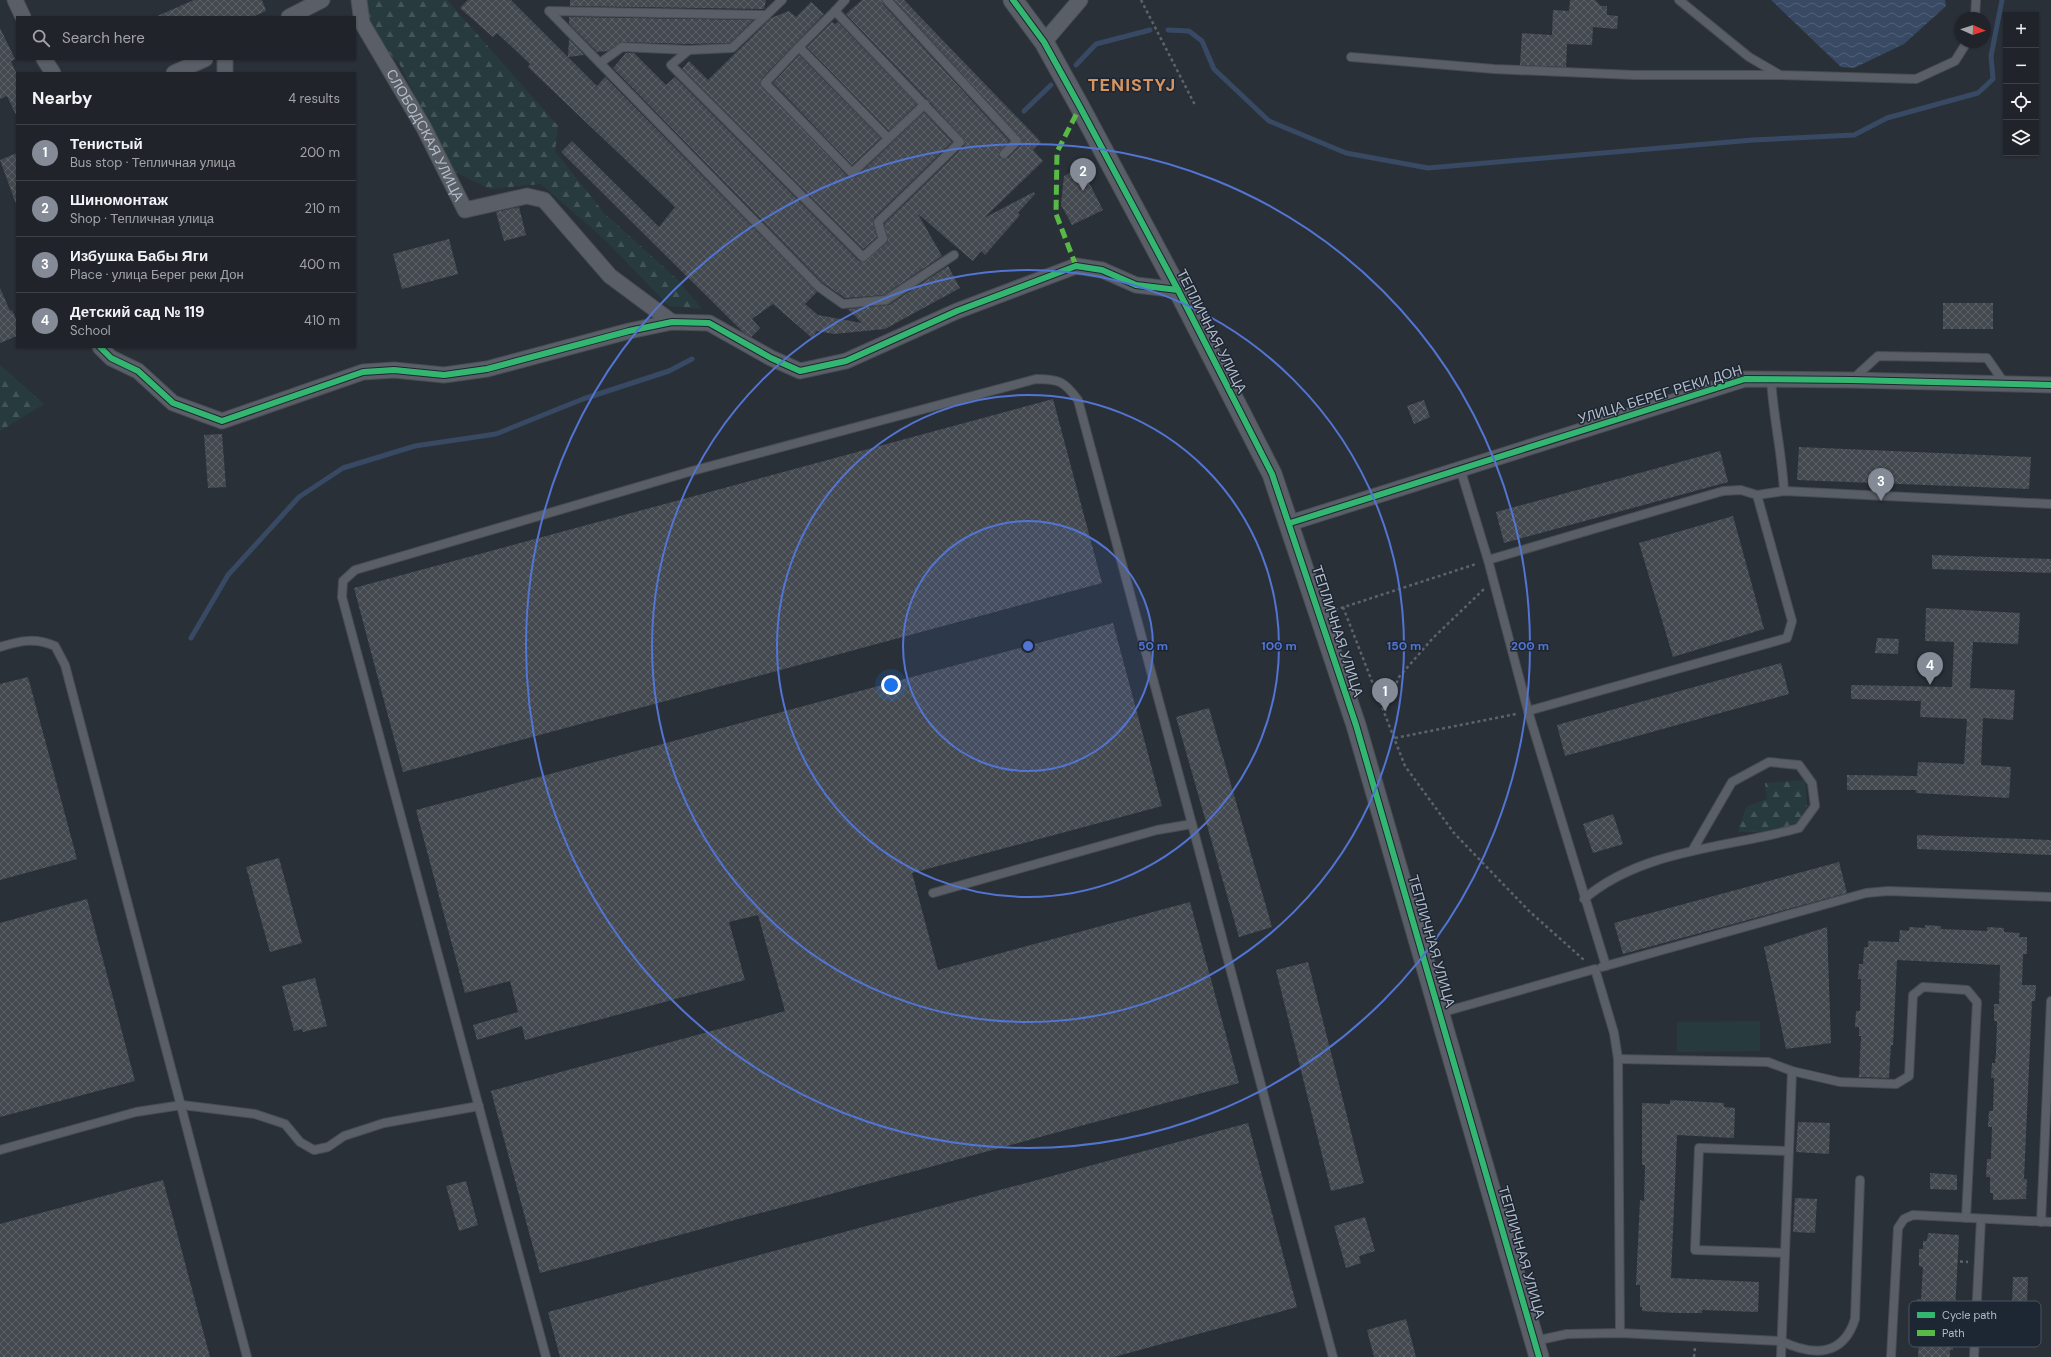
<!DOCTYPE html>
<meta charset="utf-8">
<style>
:root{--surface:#20242a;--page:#2d3036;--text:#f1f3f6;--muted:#a2a4a8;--line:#3d4147;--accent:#848b96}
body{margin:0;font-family:"DM Sans",sans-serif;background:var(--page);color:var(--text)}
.controls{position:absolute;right:12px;top:12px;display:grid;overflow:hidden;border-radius:0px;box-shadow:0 1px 3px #0004}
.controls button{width:36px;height:36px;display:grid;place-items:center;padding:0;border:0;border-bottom:1px solid var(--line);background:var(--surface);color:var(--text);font:20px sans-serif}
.compass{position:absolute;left:1955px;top:12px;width:36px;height:36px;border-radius:50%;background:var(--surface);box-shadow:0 1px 3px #0004;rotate:93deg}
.you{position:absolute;left:891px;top:685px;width:14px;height:14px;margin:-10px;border:3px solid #fff;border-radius:50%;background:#1a73e8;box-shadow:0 0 0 6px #1a73e833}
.badge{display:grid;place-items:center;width:26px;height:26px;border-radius:50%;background:var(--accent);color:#fff;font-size:13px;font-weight:700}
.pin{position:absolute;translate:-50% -33px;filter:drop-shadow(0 1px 2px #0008)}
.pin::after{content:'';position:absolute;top:21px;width:14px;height:12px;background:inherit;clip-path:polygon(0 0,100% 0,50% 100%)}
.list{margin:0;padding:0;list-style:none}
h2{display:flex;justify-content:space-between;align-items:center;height:52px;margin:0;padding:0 16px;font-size:17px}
h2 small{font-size:13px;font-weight:400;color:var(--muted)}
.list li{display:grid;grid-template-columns:26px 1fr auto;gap:12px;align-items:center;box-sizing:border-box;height:56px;padding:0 16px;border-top:1px solid var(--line)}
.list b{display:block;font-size:15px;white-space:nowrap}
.list p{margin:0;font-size:13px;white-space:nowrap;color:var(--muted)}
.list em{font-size:13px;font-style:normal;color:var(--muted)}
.icon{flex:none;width:22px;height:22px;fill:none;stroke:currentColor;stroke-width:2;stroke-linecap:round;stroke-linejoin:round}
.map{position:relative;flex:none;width:2051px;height:1357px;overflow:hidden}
.search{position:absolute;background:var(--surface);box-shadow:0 1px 3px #0004;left:16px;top:16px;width:340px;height:44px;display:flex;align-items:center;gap:10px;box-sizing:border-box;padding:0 14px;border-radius:0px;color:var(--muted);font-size:15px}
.panel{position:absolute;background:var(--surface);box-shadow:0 1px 3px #0004;left:16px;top:72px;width:340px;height:276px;border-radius:0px}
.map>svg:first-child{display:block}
.forest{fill:url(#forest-firs)}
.pitch{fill:#273a3e}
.water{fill:url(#water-waves)}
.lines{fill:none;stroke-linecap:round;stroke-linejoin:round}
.stream{stroke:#384963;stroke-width:5}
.building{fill:url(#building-cross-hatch)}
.service-casing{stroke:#484c53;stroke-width:10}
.minor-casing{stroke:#484c53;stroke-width:17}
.tertiary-casing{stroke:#484c53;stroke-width:21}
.path{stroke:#5d636a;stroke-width:2.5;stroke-dasharray:3 3;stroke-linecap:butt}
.service{stroke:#5a5e66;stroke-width:8}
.minor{stroke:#5a5e66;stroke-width:15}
.tertiary{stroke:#5a5e66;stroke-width:19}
.quiet{stroke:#58b947;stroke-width:5;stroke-dasharray:10 5;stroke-linecap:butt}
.cycleway-casing{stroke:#1d2633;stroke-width:8}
.cycleway{stroke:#33b770;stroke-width:6}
.ring{fill:none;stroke:#5274d3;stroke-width:2}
.labels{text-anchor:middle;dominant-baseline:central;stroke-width:3;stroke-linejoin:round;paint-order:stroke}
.street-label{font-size:14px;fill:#b4bcc9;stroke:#1d2633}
.district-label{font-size:18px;font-weight:bold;letter-spacing:1px;fill:#d59563;stroke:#1d2633}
.key{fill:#1d2633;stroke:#4a5360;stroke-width:1}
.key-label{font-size:11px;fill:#b4bcc9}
.centre{fill:#5274d3;stroke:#1d2633;stroke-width:2}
.ring-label{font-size:12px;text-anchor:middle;font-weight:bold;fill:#5274d3;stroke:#1d2633;stroke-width:3;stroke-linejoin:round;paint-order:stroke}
</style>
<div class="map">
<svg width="2051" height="1357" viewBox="0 0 2051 1357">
<defs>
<pattern id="forest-firs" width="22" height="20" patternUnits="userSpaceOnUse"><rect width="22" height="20" fill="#273a3e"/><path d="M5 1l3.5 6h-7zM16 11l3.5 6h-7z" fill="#445559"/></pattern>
<pattern id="water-waves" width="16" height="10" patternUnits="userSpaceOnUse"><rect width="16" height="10" fill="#384963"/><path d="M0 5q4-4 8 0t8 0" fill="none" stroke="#526178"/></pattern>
<pattern id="building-cross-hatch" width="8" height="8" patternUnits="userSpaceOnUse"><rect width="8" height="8" fill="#444950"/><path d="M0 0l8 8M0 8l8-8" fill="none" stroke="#5d6168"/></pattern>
</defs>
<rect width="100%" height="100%" fill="#2a3038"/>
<!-- forest -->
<g class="forest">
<polygon points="366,0 447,0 558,126 555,151 604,213 678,280 702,309 669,306 604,239 541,184 490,189 451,170 399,63 364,28"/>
<polygon points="0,365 44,404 0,431"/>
<polygon points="1805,780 1807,806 1797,826 1766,832 1738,832 1746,807 1767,799 1765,783"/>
</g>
<!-- pitch -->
<polygon class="pitch" points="1760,1021 1760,1051 1677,1052 1677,1022"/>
<!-- water -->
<polygon class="water" points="1771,0 1945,0 1946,6 1904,44 1854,68 1841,67"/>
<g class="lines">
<!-- stream -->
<g class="stream">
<polyline points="1168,30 1189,31 1202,41 1214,69 1269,121 1346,153 1428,168 1753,140 1854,135 1887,118 1978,93 1993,79 1991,56 2002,0"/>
<polyline points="1076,65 1096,44 1150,30"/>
<polyline points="1024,111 1051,85"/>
<polyline points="191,638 228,575 299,497 343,468 415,446 496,434 583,399 669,371 692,359"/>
</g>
</g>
<!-- building -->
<g class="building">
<polygon points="194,0 262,0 266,11 252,17 155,17"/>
<polygon points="468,0 511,0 568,57 569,39 584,55 568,57 597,86 605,77 817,292 805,304 818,315 862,323 848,309 889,305 948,266 960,288 885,329 834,334 817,331 812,338 773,304 752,319 760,328 751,337 743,332 561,152 572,141 659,227 675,207 528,67 530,64 497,33 493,37 460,8"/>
<polygon points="570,0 766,0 764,9 570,6"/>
<polygon points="862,0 882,0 883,4 1009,141 999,153 1000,158 1008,158 1021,145 1021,138 894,0 904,0 1041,142 1033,150 1043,161 984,218 1034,192 1035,194 1018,213 1020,215 985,255 981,251 973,261 918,214 942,256 884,295 845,298 823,283 613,68 626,53 634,53 666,85 675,77 859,261 865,262 888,241 884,224 964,146 965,141 929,101 846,14"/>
<polygon points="1570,0 1595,0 1601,6 1607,6 1607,15 1618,16 1617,29 1593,27 1592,45 1567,44 1566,67 1520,65 1522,33 1552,35 1553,10 1569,11"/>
<polygon points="811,2 824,14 761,79 760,84 848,177 853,178 856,177 924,112 952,142 874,218 873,223 877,237 863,249 682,69 689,61 708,80 771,18 789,11 796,17"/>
<polygon points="569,17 753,20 730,43 689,44 622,42 608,51 597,52 569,24"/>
<polygon points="832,22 835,24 838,22 917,104 889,131 807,47"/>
<polygon points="0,28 15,59 11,61 17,75 17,117 7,96 0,99"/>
<polygon points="799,55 881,138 852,165 773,83"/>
<polygon points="17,153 17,204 16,204 0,160"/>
<polygon points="1081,167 1103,210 1072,225 1061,205 1064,176"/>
<polygon points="519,207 526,235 504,241 496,212"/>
<polygon points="449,239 458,274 402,289 393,254"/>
<polygon points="0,288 10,311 12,310 17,321 17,336 0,343"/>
<rect x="1943" y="303" width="50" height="26"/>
<polygon points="1053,399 1102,583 403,772 354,588"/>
<polygon points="1424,400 1430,417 1414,424 1407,406"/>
<polygon points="222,434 226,487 208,488 204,435"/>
<polygon points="1799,447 2031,457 2029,489 1797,480"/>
<polygon points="1720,451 1728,482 1504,543 1496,512"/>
<polygon points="1733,516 1764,629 1673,657 1639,543"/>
<polygon points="1932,555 2051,559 2051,573 1932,569"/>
<polygon points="1926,608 2020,613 2018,644 1973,642 1970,688 2015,690 2013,720 1983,718 1981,765 2011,767 2009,798 1916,793 1916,790 1847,790 1847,775 1917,776 1918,762 1964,764 1967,719 1920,717 1921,701 1851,699 1851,685 1952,687 1954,642 1925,641"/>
<polygon points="1113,623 1162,806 912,873 938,970 1190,902 1239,1083 540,1273 491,1091 785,1011 758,915 729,922 745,980 525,1040 522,1026 477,1040 473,1025 518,1012 510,981 465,993 416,810"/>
<polygon points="1877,638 1899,639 1898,654 1875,653"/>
<polygon points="1781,663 1789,694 1565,756 1557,725"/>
<polygon points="28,677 77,859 0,880 0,684"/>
<polygon points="1209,708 1272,927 1239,937 1176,717"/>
<polygon points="1613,814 1623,844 1593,853 1583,824"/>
<polygon points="1917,835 2051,840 2051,855 1917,849"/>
<polygon points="279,858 302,943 270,952 246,867"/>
<polygon points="1839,862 1847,893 1623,954 1614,923"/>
<polygon points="87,899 135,1081 0,1117 0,923"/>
<polygon points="1925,925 1941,926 1941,929 1987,931 1987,927 2004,928 2004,932 2020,933 2019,937 2027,937 2027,954 2023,954 2022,985 2036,985 2035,1001 2032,1001 2024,1179 2027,1179 2026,1199 1993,1200 1993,1193 1990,1193 1990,1177 1986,1177 1987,1159 1991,1159 1992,1127 1988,1127 1989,1111 1993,1111 1994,1078 1991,1078 1992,1063 1995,1063 1996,1053 1997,1021 1994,1021 1994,1004 1999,1004 2000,965 1897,960 1893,1045 1891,1045 1889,1078 1859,1077 1861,1036 1859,1036 1859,1027 1855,1027 1856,1011 1860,1011 1861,979 1858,979 1859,964 1863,964 1864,947 1868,947 1868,941 1899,942 1900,930 1909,931 1909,927 1925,928"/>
<polygon points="1827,927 1831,1043 1786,1049 1764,947"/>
<polygon points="1308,962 1364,1183 1331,1191 1276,970"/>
<polygon points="315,978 327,1026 303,1032 302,1029 294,1031 282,986"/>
<polygon points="1670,1100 1724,1103 1724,1107 1735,1108 1734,1138 1677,1135 1671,1278 1759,1282 1758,1312 1702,1310 1702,1313 1677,1313 1642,1311 1642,1307 1640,1307 1640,1285 1636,1285 1640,1200 1644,1201 1645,1165 1642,1165 1642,1103 1670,1104"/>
<polygon points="1798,1122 1830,1123 1829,1154 1796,1152"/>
<polygon points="1248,1123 1297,1307 1114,1357 560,1357 548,1312"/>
<polygon points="1930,1173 1957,1175 1957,1190 1930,1189"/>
<polygon points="163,1180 210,1357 0,1357 0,1224"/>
<polygon points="466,1181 478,1225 459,1231 446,1186"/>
<polygon points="1795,1198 1817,1199 1815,1233 1793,1232"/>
<polygon points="1365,1217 1375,1251 1359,1256 1361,1263 1346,1268 1334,1226"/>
<polygon points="1928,1233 1959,1235 1953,1350 1950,1350 1950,1357 1918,1357 1920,1317 1916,1317 1917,1299 1921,1299 1923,1267 1919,1266 1919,1249 1923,1249 1923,1241 1927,1241"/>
<polygon points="2013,1277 2028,1277 2027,1305 2012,1305"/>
<polygon points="1406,1319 1416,1357 1374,1357 1367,1330"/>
</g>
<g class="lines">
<!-- service casing -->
<g class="service-casing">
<g id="service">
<polyline points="887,0 1017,141 1004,154"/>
<polyline points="1679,0 1749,57 1780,75 1916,79 1955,61 1967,42"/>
<polyline points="766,15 549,11 819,287 843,304 886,300 954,255"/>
<polyline points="1975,18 1976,0"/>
<polyline points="799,47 835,11"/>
<polyline points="689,50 671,65 863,257 883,239 878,222 960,142 835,11 845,0"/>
<polyline points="1351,57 1494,69 1634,75 1780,75"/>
<polyline points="600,63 622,47 689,50 732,48 782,0"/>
<polyline points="888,138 799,47 765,83 852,173 925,104"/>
<path d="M1771 378C1773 416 1782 453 1784 491"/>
<polyline points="1853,379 1878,356 1987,358 2005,384"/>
<polyline points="1460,468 1488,560 1528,711 1606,966"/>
<polyline points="1488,560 1723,491 1741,490 1757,495 1784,491 2051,504"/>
<path d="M0 647C20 641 35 637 55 646L65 665 247 1357"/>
<polyline points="1528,711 1787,638 1792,621 1757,495"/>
<polyline points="933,893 1157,830 1192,824"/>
<path d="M1584 899C1642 849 1728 848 1799 828L1815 806 1812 783 1799 765 1769 762 1732 782 1692 851"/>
<polyline points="1602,967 1866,893 1888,891 2051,897"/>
<polyline points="1440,1013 1595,969 1614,1033 1618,1059 1620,1333"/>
<polyline points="1618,1059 1768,1062 1792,1071 1840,1082 1896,1084 1909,1076 1913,995 1923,987 1967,990 1977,1002 1966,1218"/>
<polyline points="0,1150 136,1112 182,1105 255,1114 285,1124 300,1142 314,1150 328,1147 344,1136 384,1123 479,1106"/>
<polyline points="2041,1222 2051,1001"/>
<polyline points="1785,1253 1695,1250 1699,1148 1789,1151"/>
<path d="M1535 1341 1567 1334 1620 1333 1781 1341C1813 1356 1843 1357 1855 1319L1860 1180"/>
<path d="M546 1357 342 597 343 581 355 570 692 471 1036 379C1059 379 1064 381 1078 400L1192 824 1333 1357"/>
<polyline points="1781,1357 1792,1071"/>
<polyline points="1891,1357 1898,1228 1904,1219 1913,1215 2051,1222"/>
<polyline points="1974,1357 1981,1219"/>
</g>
</g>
<!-- minor casing -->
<g class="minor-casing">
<g id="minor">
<polyline points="15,0 23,17"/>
<path id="s1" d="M359 0 362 23 424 128 465 210 527 196 544 200 610 276 672 322"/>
<polyline points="289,17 322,0"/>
<polyline points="1044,42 1080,0"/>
<polyline points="44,59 53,73"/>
<polyline points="225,59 225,73"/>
<polyline points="174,73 205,59"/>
<polyline points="100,347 111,358 138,371 173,403 222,421 363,372 394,370 444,375 487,369 629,331 672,322 709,323 771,358 800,371 846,361 957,311 1076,266 1102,270 1136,285 1178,290"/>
<polyline points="1290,523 1745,379 1852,380 2051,385"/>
</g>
</g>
<!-- tertiary casing -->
<g class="tertiary-casing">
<polyline id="tertiary" points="1013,0 1044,42 1080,107 1178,290 1272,474 1356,725 1539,1357"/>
</g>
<!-- path -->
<g class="path">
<polyline points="1141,0 1195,105"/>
<polyline points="1343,607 1405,766 1454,833 1529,911 1584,960"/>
<polyline points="1335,610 1476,564"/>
<polyline points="1385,711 1399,677 1433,638 1484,589"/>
<polyline points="1395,738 1516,714"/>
<polyline points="1954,1261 1968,1262"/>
<polyline points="1952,1310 1964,1311"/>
<polyline points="1694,1357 1695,1348"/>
</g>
<!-- service -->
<use href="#service" class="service"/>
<!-- minor -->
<use href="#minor" class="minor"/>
<!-- tertiary -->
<use href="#tertiary" class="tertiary"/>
<!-- quiet -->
<polyline class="quiet" points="1076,266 1056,214 1057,152 1080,107"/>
<!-- cycleway casing -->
<g class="cycleway-casing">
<g id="cycleway">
<polyline points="1013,0 1044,42 1080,107 1178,290 1272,474 1356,725 1539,1357"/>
<polyline points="100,347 111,358 138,371 173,403 222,421 363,372 394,370 444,375 487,369 629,331 672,322 709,323 771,358 800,371 846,361 957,311 1076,266 1102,270 1136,285 1178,290"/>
<polyline points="1290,523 1745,379 1852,380 2051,385"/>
</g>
</g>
<!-- cycleway -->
<use href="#cycleway" class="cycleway"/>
</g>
<!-- distance rings -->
<circle cx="1028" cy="646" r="125" fill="#5274d3" fill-opacity=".12"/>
<g class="ring">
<circle cx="1028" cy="646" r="125"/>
<circle cx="1028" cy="646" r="251"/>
<circle cx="1028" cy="646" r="376"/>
<circle cx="1028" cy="646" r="502"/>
</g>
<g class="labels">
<!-- street labels -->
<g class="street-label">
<text stroke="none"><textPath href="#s1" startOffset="152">СЛОБОДСКАЯ УЛИЦА</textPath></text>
<text transform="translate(1212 331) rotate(63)">ТЕПЛИЧНАЯ УЛИЦА</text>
<text transform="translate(1660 394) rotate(-17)">УЛИЦА БЕРЕГ РЕКИ ДОН</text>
<text transform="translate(1338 631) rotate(72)">ТЕПЛИЧНАЯ УЛИЦА</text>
<text transform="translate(1432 941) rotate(74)">ТЕПЛИЧНАЯ УЛИЦА</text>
<text transform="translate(1522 1252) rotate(74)">ТЕПЛИЧНАЯ УЛИЦА</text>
</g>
<!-- district labels -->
<g class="district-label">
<text x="1132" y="85">TENISTYJ</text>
</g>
</g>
<!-- legend -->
<rect x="1909" y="1301" width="132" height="46" rx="6" class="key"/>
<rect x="1917" y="1312" width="18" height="6" fill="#33b770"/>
<rect x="1917" y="1330" width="18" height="6" fill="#58b947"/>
<g class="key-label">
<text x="1942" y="1319">Cycle path</text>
<text x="1942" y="1337">Path</text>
</g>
<circle cx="1028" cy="646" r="6" class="centre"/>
<g class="ring-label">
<text x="1153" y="650">50 m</text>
<text x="1279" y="650">100 m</text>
<text x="1404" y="650">150 m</text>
<text x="1530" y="650">200 m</text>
</g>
</svg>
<div class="controls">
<button>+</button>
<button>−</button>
<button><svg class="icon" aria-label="locate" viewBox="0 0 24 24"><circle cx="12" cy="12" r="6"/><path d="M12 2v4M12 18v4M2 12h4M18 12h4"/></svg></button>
<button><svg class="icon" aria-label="layers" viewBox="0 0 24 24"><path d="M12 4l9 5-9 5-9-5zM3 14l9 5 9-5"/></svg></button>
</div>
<svg class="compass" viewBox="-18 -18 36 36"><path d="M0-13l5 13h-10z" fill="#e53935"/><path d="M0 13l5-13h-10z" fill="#a2a4a8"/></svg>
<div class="you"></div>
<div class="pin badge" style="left:1385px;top:711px">1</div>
<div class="pin badge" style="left:1083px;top:191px">2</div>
<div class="pin badge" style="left:1881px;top:501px">3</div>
<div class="pin badge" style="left:1930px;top:685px">4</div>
<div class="search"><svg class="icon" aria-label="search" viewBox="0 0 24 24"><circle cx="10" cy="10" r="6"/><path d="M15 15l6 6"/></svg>Search here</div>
<section class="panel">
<h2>Nearby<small>4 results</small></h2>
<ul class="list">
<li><span class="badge">1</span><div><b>Тенистый</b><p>Bus stop · Тепличная улица</p></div><em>200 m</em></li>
<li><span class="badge">2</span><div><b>Шиномонтаж</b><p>Shop · Тепличная улица</p></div><em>210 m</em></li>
<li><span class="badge">3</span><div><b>Избушка Бабы Яги</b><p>Place · улица Берег реки Дон</p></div><em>400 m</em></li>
<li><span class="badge">4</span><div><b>Детский сад № 119</b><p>School</p></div><em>410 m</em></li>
</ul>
</section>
</div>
